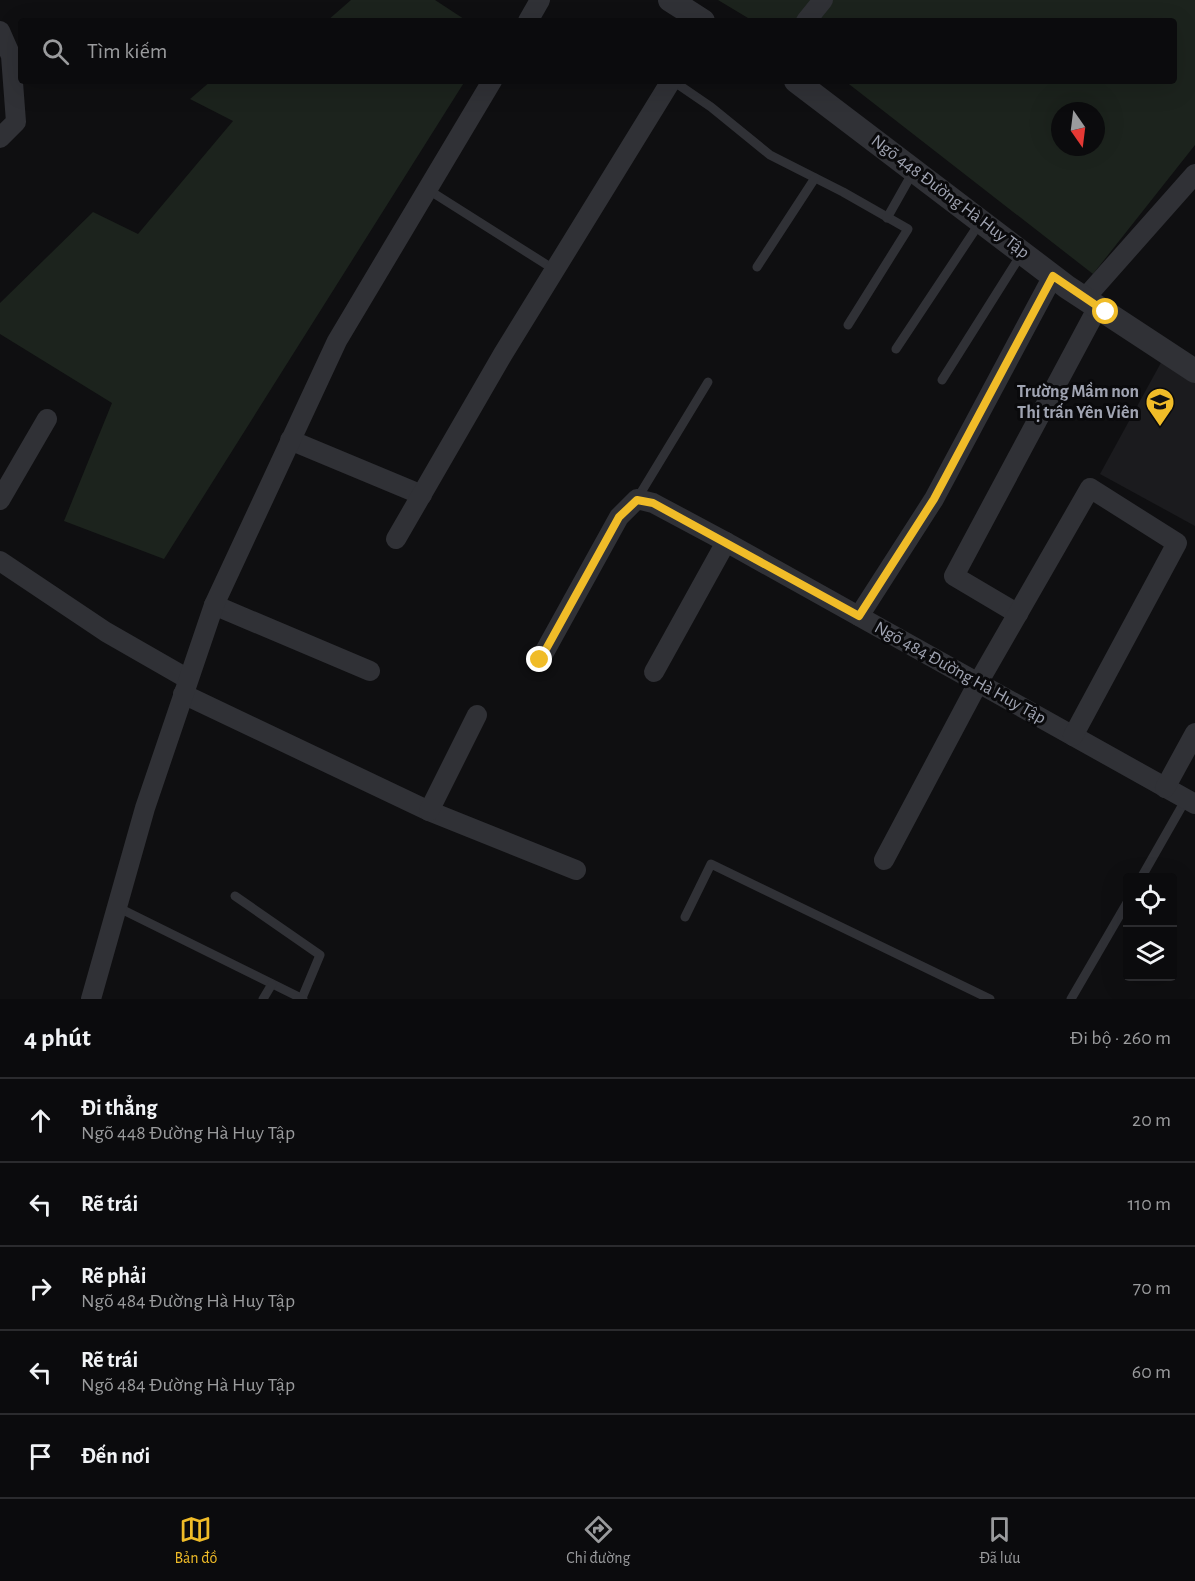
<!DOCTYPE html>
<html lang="vi">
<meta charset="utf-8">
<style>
:root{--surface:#0b0b0d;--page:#19191b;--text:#f1f3f6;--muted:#9a9b9d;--line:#2b2b2e;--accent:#f0bc28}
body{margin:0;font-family:"Alegreya Sans",sans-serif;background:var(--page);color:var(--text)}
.controls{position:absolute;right:18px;bottom:18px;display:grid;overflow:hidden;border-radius:6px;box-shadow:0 6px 24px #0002}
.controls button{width:54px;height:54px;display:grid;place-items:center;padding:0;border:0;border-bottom:2px solid var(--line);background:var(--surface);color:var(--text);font:30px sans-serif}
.compass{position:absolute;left:1051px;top:102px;width:54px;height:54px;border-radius:50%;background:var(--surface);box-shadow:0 6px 24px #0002;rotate:166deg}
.stop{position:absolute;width:18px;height:18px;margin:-14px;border:4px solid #f0bc28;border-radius:50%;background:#fff}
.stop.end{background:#f0bc28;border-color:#fff;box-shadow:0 2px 6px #0008}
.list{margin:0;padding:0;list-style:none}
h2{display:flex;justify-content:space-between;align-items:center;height:78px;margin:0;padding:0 24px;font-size:26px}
h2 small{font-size:20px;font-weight:400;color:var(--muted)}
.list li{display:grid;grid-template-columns:39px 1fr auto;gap:18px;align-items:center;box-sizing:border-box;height:84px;padding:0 24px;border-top:2px solid var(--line)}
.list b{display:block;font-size:22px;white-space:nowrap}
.list p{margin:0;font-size:20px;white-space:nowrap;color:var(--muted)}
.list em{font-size:20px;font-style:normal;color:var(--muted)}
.icon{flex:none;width:33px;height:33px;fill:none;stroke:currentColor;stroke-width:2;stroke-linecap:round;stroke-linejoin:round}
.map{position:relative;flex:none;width:1195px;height:999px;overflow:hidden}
.search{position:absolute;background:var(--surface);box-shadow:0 6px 24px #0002;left:18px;right:18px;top:18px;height:66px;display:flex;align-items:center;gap:15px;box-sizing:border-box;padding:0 21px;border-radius:6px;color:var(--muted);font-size:22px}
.sheet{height:498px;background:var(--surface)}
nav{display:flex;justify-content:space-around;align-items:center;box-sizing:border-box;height:84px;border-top:2px solid var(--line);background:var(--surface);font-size:16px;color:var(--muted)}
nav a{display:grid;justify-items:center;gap:3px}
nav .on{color:var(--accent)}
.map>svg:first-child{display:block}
.built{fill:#1b1b1e}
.green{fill:#1c231d;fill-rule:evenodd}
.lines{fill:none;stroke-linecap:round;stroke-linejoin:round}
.service{stroke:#303136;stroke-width:9}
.minor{stroke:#303136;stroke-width:20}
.tertiary{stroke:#303136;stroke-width:24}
.route{stroke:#f0bc28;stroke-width:8}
.labels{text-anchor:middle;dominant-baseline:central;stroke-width:6;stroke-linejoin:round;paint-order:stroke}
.street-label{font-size:18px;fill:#a0a4b2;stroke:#0a0a0c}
.poi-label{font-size:18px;font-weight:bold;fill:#a0a4b2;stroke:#0a0a0c;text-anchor:end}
</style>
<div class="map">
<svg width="1195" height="999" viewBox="0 0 1195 999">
<rect width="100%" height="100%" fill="#0f0f11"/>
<!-- built -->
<polygon class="built" points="1163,359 1195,379 1195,526 1100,474"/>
<!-- green -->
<g class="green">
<polygon points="351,0 435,0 467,21 327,21"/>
<path d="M718 0H1195V145L1093 274 845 81H1174V21H753ZM1060 111H1096V147H1060Z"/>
<polygon points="211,81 465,81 164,559 64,521 112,403 0,334 0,303 93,212 138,234 233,121 190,99"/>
</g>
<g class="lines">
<!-- service -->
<g class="service">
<polyline points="673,81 711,107 770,155 843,192 908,229 848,325"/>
<polyline points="427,189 555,270"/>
<polyline points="887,218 913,172"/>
<polyline points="757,267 815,178"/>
<polyline points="896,349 981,221"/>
<polyline points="942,380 1022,253"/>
<polyline points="637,499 708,382"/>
<polyline points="1141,878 1186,799"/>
<polyline points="235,896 320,955 302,998"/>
<polyline points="117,907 303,999"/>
<polyline points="685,917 711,864 990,999"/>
<polyline points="263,999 272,984"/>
<polyline points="1071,999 1128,901"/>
</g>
<!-- minor -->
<g class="minor">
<polyline points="528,21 540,0"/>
<polyline points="806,21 823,0"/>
<polyline points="0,31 11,56 16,122 0,138"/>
<polyline points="1085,298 1195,174"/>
<polyline points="290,440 422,495"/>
<polyline points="0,500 47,419"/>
<polyline points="396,539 503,354 671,81"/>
<polyline points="0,561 106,632 188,679"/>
<polyline points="214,605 370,671"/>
<polyline points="1018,614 954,576 1098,307"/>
<polyline points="859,616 934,499 1053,276"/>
<polyline points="540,660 619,517 637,499 653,503 726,542 1195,804"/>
<polyline points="654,672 726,542"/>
<polyline points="183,694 429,811 576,870"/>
<polyline points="1165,788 1195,733"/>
<polyline points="429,811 477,715"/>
<polyline points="884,860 978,683 1090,488 1177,543 1073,736"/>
<polyline points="91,999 145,808 214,605 337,341 492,81"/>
</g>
<!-- tertiary -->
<g class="tertiary">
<polyline points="670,0 703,21"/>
<polyline points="796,81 1067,287 1195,371"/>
</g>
</g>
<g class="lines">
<!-- route -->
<polyline class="route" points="540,660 619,517 637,500 653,503 859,616 934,499 1053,276 1106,312"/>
</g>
<!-- icons -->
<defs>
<g id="school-pin" transform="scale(1.5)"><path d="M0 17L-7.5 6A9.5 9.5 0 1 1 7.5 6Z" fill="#f0bc28" stroke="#0a0a0c"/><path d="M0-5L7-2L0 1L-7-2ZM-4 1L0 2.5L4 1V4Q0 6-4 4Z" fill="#111"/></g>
</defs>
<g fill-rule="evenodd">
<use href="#school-pin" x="1160" y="402"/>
</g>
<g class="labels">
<!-- street labels -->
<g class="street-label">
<text transform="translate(950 197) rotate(37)">Ngõ 448 Đường Hà Huy Tập</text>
<text transform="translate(960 673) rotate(29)">Ngõ 484 Đường Hà Huy Tập</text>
</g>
<!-- poi labels -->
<g class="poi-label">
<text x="1139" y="392">Trường Mầm non<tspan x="1139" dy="21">Thị trấn Yên Viên</tspan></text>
</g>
</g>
</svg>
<div class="controls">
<button><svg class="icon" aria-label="locate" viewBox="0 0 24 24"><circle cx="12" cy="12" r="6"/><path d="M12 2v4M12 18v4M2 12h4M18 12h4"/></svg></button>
<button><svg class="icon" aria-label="layers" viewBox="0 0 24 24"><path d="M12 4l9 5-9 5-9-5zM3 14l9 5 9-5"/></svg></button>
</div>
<svg class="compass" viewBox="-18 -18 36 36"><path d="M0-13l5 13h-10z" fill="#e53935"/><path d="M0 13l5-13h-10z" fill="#9a9b9d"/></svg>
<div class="stop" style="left:1106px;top:312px"></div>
<div class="stop end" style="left:540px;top:660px"></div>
<div class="search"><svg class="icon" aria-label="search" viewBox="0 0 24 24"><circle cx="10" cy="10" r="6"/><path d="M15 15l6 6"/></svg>Tìm kiếm</div>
</div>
<section class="sheet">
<h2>4 phút<small>Đi bộ · 260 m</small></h2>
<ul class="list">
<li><svg class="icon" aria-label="ahead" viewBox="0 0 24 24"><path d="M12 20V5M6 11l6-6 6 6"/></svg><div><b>Đi thẳng</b><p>Ngõ 448 Đường Hà Huy Tập</p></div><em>20 m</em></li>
<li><svg class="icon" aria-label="left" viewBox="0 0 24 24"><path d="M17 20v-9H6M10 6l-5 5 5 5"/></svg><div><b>Rẽ trái</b></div><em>110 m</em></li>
<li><svg class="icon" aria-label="right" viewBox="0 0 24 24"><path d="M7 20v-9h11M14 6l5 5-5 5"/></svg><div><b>Rẽ phải</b><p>Ngõ 484 Đường Hà Huy Tập</p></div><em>70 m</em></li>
<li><svg class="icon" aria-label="left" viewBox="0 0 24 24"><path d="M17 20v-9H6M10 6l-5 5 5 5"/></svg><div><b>Rẽ trái</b><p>Ngõ 484 Đường Hà Huy Tập</p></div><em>60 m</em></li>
<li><svg class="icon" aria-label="arrive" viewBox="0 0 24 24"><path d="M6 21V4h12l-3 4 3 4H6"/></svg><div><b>Đến nơi</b></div></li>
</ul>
</section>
<nav>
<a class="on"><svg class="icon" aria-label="map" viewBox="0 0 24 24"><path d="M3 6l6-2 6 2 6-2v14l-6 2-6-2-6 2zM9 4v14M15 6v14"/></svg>Bản đồ</a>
<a><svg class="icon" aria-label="directions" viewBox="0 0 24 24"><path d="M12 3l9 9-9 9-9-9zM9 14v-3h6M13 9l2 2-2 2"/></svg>Chỉ đường</a>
<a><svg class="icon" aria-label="saved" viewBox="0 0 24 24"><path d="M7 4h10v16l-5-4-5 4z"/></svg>Đã lưu</a>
</nav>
